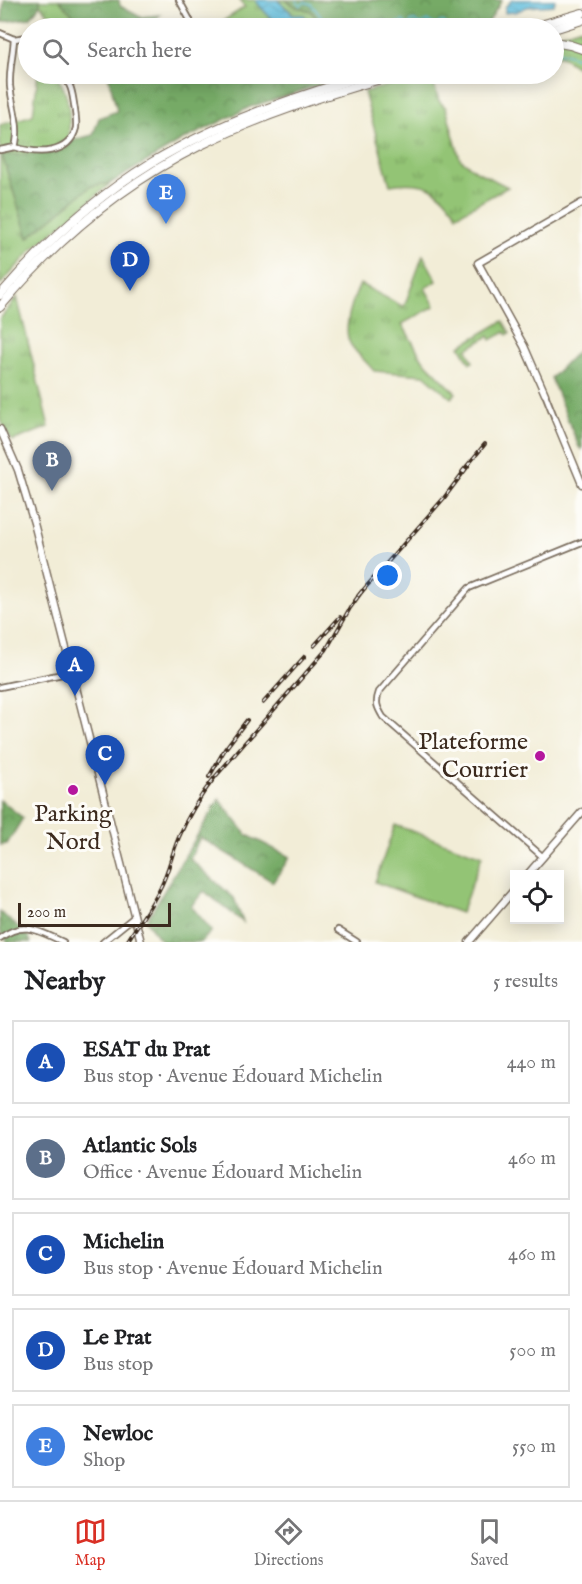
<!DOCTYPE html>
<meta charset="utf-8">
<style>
:root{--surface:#fff;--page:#f6f6f6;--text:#202124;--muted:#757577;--line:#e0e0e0;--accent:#d93025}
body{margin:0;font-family:"IM FELL English",serif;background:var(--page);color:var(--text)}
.controls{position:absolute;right:18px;bottom:18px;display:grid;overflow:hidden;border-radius:0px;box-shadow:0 3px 15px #0003}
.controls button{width:54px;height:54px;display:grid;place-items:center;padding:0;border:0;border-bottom:2px solid var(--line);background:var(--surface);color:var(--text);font:30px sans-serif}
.scale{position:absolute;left:18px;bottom:15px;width:153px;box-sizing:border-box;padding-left:6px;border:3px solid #3b2a1e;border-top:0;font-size:16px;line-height:21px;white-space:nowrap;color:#3b2a1e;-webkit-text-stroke:4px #fdfcf7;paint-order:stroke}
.you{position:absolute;left:388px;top:576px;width:21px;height:21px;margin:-15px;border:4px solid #fff;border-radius:50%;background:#1a73e8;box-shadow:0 0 0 9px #1a73e833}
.badge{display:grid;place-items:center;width:39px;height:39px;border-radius:50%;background:var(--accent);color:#fff;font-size:20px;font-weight:700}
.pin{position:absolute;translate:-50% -50px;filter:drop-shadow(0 2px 3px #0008)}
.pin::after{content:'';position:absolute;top:32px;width:21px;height:18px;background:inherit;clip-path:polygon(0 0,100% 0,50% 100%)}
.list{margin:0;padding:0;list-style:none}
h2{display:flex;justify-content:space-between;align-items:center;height:78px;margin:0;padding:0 24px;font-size:26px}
h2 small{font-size:20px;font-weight:400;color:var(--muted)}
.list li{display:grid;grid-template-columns:39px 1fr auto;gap:18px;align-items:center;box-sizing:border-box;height:84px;margin:0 12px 12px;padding:0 12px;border:2px solid var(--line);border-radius:0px}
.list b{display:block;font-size:22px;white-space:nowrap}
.list p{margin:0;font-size:20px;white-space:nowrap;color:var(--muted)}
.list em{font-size:20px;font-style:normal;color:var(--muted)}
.icon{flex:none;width:33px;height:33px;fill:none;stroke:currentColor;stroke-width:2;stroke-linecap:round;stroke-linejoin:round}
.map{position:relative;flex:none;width:582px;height:942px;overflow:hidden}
.search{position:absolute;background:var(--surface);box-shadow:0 3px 15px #0003;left:18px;right:18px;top:18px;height:66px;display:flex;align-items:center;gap:15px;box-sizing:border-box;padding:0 21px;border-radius:33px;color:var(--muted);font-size:22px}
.sheet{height:558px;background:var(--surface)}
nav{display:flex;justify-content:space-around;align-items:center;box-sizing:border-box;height:84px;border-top:2px solid var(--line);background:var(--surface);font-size:16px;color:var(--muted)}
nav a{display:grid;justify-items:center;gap:3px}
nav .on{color:var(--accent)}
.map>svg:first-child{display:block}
.grass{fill:url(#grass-tufts);stroke:#677749;stroke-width:1.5}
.forest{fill:url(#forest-crowns);stroke:#586a42;stroke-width:1.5}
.park{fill:#93c474;stroke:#677749;stroke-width:1.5}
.water{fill:url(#water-waves);stroke:#4d747e;stroke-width:1.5}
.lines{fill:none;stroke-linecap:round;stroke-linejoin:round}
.stream{stroke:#5fbddd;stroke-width:1.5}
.minor-casing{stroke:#7b6e5f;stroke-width:8}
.major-casing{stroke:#7b6e5f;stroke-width:9}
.highway-casing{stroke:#7b6e5f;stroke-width:10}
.minor{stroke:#fff;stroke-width:4.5}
.major{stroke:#fff;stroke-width:6}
.highway{stroke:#fff;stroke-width:8}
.rail-casing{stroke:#3b2a1e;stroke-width:4}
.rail{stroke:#fdfcf7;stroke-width:1.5;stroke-dasharray:4.5;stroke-linecap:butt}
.poi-dot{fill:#b5179e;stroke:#fdfcf7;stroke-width:2}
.labels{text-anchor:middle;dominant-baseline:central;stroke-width:6;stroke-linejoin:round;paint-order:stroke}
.poi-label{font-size:24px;fill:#3b2a1e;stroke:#fdfcf7;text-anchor:end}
</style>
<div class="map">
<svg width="582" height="942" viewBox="0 0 582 942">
<defs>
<pattern id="grass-tufts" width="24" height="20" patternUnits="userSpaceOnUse" patternTransform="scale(1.5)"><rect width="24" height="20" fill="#93c474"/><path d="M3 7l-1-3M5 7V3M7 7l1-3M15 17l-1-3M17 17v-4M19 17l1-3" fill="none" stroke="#799f5f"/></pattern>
<pattern id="forest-crowns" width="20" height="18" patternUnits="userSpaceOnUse" patternTransform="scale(1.5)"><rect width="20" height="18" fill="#76aa66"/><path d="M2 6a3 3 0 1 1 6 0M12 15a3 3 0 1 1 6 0" fill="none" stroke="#628b53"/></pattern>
<pattern id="water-waves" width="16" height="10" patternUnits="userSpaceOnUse" patternTransform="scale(1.5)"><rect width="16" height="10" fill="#5fbddd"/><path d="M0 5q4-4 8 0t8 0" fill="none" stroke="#509ab3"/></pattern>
</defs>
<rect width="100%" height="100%" fill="#fdfcf7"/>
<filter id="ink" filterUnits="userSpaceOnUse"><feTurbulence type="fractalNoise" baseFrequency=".0167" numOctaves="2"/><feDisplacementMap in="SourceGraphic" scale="12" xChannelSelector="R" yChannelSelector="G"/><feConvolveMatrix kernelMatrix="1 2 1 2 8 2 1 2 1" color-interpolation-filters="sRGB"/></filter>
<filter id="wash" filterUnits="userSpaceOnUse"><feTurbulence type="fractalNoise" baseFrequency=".008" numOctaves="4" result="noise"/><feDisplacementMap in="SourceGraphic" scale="24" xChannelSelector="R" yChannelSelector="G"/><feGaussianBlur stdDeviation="1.35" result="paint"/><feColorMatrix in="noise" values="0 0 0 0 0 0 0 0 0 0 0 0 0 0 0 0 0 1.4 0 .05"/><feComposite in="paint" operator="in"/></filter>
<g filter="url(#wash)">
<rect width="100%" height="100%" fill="#f2edd7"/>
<!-- grass -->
<g class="grass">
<polygon points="40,0 59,0 85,28 63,28 40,5"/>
<polygon points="239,0 255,0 273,22 285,28 212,28 245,7"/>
<polygon points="278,0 285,0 297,7 311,11 323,28 308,28 308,27"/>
<polygon points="582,27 582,70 561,56 554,56 554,36"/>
<path d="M38 74H55C70 93 70 112 69 136L74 140 67 148 54 153 2 156 28 237 91 186 111 183 33 249 0 285V125L33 115Z"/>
<path d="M431 74 439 101 446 108 460 159 478 172 508 187 457 215C439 186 423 180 390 185L364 92Z"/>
<path d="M423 255 437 281 425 288 435 306 402 324 423 360 456 393 451 398 424 375 374 371C367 362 357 354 351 345 341 330 353 299 360 284L404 307Z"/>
<polygon points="17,297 49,427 12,441 0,419 0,319"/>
<polygon points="503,321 510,333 507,335 505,332 491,340 489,336 467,349 473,362 470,363 460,346"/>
</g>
<!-- forest -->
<g class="forest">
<polygon points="4,0 40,0 40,5 30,18 2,22"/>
<polygon points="59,0 119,0 120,6 140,17 160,15 149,28 85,28"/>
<polygon points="285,0 502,0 485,28 323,28 311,11 297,7"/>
<polygon points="108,74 251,74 261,78 279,74 355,74 250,107 181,141 111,183 91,186 28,238 2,155 54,153 67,148 74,140 93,135 99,118 117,111"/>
<polygon points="582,346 582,450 579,447 551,378"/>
<polygon points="219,799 247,835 290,857 273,882 200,837 190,859 234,898 243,922 204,891 191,906 212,931 201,942 162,942 146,921"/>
<polygon points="0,800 23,818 7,844 0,845"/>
<polygon points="0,912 28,935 31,942 8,942 0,931"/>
</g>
<!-- park -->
<polygon class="park" points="395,825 482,856 461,913 375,882"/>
<!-- water -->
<g class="water">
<path d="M255 0H277L294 15H304L309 22 308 27C281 34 271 20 255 0Z"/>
<polygon points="512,0 555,0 554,5 527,7 516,12 505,13 505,7"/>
</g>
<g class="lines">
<!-- stream -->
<g class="stream">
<polyline points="296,0 300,6 305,2 311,4 326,23 345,28"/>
<polyline points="347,28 352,28 363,20 373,24 381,21 387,22 389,27 403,21 409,27 411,22 415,21 419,25 428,21 436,26 440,22 444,22 445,28"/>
<polyline points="451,28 455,27 456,28"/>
<polyline points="463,28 468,28"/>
<polyline points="554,50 573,56 582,60"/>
</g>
</g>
</g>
<g filter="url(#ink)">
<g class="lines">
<!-- minor casing -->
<g class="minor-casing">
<g id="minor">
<polyline points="179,0 190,20"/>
<polyline points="0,33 14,39 27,37 28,38"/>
<path d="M15 147C36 154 69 156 76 128 77 121 75 112 74 104 72 90 71 86 63 74"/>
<path d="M0 150 15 147C21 127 12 106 10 86 9 71 13 54 14 39"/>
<polyline points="545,394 555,419"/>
<polyline points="0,687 72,672"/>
<path d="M543 857 383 717C377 707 375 703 379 692L469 588 582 542"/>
<polyline points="338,930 357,942"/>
<path d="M0 938C24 920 39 931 63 942"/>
<polyline points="103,942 134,917"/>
</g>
</g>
<!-- major casing -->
<g class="major-casing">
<g id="major">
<polyline points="545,394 524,346 478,263 582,203"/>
<polyline points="555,419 582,484"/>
<polyline points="0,429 18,470 34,523 141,942"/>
<polyline points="528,874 582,812"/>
<polyline points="469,942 514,890"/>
</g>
</g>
<!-- highway casing -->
<g class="highway-casing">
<g id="highway">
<polyline points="530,28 582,13"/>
<polyline points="554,29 582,20"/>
<polyline points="554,42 570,45 582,49"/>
<path d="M0 295C44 244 94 198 151 163 219 122 295 97 370 74"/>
<path d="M0 307C56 240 122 184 201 145 264 114 331 93 398 74"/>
</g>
</g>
<!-- minor -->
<use href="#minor" class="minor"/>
<!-- major -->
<use href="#major" class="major"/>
<!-- highway -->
<use href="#highway" class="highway"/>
<!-- rail casing -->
<g class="rail-casing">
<g id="rail">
<polyline points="462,472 485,444"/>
<polyline points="358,596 444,498 468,466"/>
<polyline points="314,646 340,617"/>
<polyline points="263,703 305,656"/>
<polyline points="209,777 225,749 247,720"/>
<path d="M127 942C138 923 152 906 161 886 169 870 172 853 179 837 188 815 201 795 215 777L326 650 350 608 362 591"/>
</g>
</g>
<!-- rail -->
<use href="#rail" class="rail"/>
</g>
</g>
<!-- markers -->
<g class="poi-dot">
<circle cx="540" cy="756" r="6"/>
<circle cx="73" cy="790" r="6"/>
</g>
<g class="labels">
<!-- poi labels -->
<g class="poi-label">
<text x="528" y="742">Plateforme<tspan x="528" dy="28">Courrier</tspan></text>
<text x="73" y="814" text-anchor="middle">Parking<tspan x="73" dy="28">Nord</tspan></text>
</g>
</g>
</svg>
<div class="controls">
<button><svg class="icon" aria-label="locate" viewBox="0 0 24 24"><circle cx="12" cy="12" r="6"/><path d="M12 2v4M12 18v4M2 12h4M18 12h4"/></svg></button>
</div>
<div class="scale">200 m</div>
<div class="you"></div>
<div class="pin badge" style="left:75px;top:696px;background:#1a4fb4">A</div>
<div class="pin badge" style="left:52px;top:491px;background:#5c6f8a">B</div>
<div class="pin badge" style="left:105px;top:785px;background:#1a4fb4">C</div>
<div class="pin badge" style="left:130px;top:291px;background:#1a4fb4">D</div>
<div class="pin badge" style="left:166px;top:224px;background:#3f7fe0">E</div>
<div class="search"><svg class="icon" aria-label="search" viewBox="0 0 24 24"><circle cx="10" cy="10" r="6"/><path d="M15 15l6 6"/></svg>Search here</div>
</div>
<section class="sheet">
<h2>Nearby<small>5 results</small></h2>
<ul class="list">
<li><span class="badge" style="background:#1a4fb4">A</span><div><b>ESAT du Prat</b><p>Bus stop · Avenue Édouard Michelin</p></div><em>440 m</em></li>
<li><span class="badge" style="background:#5c6f8a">B</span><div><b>Atlantic Sols</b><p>Office · Avenue Édouard Michelin</p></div><em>460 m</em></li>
<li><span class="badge" style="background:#1a4fb4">C</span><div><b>Michelin</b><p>Bus stop · Avenue Édouard Michelin</p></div><em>460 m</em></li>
<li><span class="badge" style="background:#1a4fb4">D</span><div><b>Le Prat</b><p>Bus stop</p></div><em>500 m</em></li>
<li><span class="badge" style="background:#3f7fe0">E</span><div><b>Newloc</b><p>Shop</p></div><em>550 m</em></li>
</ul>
</section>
<nav>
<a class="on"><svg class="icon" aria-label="map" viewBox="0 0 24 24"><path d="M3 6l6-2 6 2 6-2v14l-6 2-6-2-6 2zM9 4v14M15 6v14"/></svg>Map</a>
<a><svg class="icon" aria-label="directions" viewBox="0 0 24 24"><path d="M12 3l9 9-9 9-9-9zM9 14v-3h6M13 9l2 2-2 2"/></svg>Directions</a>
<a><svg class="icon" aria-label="saved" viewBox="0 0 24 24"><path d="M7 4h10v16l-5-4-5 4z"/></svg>Saved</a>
</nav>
